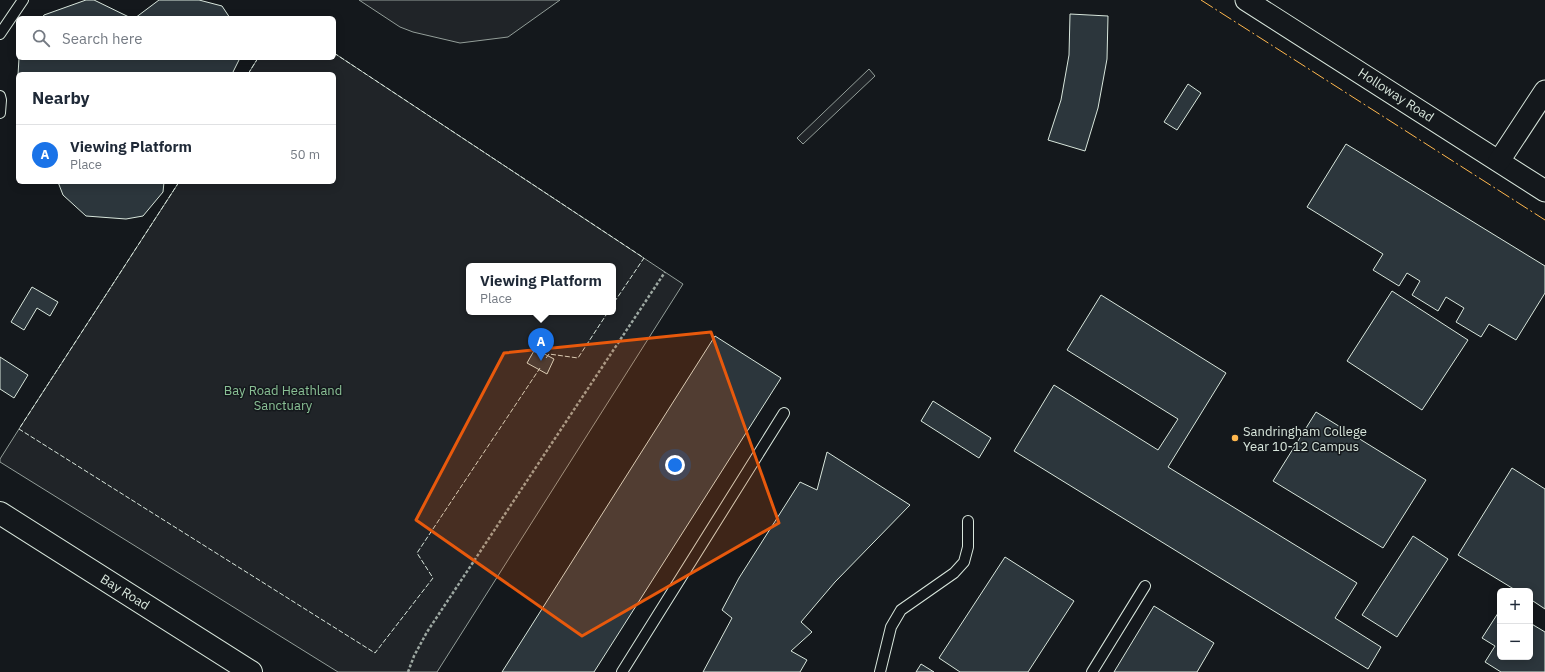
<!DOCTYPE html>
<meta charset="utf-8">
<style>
:root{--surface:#fff;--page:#f2f2f3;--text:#1f2937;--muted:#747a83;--line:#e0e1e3;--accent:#1a73e8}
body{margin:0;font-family:"IBM Plex Sans",sans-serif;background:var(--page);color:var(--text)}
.controls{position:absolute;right:12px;bottom:12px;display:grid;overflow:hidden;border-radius:6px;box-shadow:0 2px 10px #0003}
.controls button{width:36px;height:36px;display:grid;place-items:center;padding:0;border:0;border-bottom:1px solid var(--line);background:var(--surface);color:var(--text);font:20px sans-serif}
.you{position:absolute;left:675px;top:465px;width:14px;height:14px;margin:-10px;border:3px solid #fff;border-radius:50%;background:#1a73e8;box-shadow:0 0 0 6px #1a73e833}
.badge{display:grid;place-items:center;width:26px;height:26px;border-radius:50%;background:var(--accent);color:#fff;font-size:13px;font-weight:700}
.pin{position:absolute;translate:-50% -33px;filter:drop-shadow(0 1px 2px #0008)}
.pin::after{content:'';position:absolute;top:21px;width:14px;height:12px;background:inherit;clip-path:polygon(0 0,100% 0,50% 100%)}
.popup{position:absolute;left:466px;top:263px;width:150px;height:52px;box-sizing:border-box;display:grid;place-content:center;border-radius:6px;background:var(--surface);filter:drop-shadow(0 1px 3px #0005);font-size:13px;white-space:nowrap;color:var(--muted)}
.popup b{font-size:15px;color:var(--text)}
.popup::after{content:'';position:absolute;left:50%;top:100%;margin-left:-8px;border:8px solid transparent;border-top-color:var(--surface)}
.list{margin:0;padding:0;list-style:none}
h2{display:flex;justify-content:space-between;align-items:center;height:52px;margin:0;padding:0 16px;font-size:17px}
h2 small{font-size:13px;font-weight:400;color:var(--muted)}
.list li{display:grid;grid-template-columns:26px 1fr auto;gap:12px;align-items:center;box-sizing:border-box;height:60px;padding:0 16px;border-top:1px solid var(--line)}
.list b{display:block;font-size:15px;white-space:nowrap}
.list p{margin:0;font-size:13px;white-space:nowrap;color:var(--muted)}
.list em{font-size:13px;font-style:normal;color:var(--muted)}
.icon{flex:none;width:22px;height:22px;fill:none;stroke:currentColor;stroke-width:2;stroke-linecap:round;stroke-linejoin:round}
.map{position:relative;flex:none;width:1545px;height:672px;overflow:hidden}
.search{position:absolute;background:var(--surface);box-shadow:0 2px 10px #0003;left:16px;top:16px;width:320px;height:44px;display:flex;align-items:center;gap:10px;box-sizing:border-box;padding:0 14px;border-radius:6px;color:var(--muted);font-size:15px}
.panel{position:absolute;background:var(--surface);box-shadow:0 2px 10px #0003;left:16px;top:72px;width:320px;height:112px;border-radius:6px}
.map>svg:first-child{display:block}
.green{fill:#202428;stroke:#939e99;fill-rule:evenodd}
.building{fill:#2c363c;stroke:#d8e6dc}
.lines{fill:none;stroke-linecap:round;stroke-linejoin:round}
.lane-casing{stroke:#d8e6dc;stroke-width:12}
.street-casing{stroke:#d8e6dc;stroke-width:23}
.secondary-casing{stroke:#d8e6dc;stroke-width:24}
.path{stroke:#9da8a2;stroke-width:2.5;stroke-dasharray:3 2;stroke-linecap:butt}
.lane{stroke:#14181c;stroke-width:10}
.street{stroke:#14181c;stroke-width:21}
.secondary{stroke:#14181c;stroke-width:22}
.fence{stroke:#d8e6dc;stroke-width:1;stroke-dasharray:5 2;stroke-linecap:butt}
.power{stroke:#ffb74d;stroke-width:1;stroke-dasharray:14 3 2 3;stroke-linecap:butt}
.marked{fill:#e8590c;fill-opacity:0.2;stroke:#e8590c;stroke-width:3;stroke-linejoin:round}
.poi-dot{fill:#ffb74d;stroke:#14181c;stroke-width:1.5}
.labels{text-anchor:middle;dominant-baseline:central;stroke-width:3;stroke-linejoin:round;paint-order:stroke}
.street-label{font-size:13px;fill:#d8e6dc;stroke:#14181c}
.park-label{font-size:13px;fill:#8ac095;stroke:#14181c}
.poi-label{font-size:13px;fill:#d8e6dc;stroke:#14181c;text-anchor:start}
</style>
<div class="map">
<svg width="1545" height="672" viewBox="0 0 1545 672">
<rect width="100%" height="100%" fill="#14181c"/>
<!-- green -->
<g class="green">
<polygon points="359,0 560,0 508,37 460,43 413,32 400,27"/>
<path d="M334 53 683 284 437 672H338L0 462V459L19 429 179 182H334V74H248L258 58H334ZM469 266H613V312H469Z"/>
<polygon points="869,69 875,76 803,144 797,138"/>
</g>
<!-- building -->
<g class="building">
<polygon points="86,0 94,0 131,18 42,18 44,15"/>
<polygon points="159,0 199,0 222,6 230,18 135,18"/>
<polygon points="1070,14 1108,16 1107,59 1098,108 1085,151 1048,140 1061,100 1069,55"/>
<polygon points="19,58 240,58 232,74 18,74 18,75"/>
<polygon points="1188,84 1201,93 1177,130 1164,122"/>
<polygon points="1346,144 1545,266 1545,293 1516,340 1489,324 1481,337 1456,322 1464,308 1446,297 1438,311 1412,295 1420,281 1407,273 1399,286 1373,270 1383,254 1307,207"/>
<polygon points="58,182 164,182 163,192 143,216 126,219 86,216 63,195"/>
<polygon points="32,287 58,302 50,316 37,308 24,330 11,322"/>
<polygon points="1392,291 1468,340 1422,410 1347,361"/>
<polygon points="1101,295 1226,373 1168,467 1357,583 1335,618 1381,647 1368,669 1014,451 1054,385 1158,450 1178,419 1067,350"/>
<polygon points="715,336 781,378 594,672 502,672"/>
<polygon points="535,349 554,359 547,374 527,363"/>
<polygon points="0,357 28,375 14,398 0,389"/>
<polygon points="933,401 991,438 979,458 921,421"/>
<polygon points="1316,412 1426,480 1383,548 1273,481"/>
<polygon points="827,452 910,505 835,582 801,622 812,632 791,651 807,660 800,672 703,672 732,618 722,610 739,578 800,482 817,490"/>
<polygon points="1512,468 1545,489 1545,609 1530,599 1530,591 1517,591 1458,555"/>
<polygon points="1413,536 1448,559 1397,637 1362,615"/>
<polygon points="1005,557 1074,601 1028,672 960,672 939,658"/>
<polygon points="1154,606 1214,643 1197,672 1114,672"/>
<polygon points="1500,610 1500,657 1530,657 1530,623 1545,632 1545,672 1501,672 1485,662 1495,646 1482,638"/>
<polygon points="921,664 934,672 916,672"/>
</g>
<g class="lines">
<!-- lane casing -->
<g class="lane-casing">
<g id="lane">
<polyline points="0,34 23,0"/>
<polyline points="0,96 1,100 0,113"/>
<polyline points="622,672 784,413"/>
<polyline points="880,672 891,627 901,610 954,573 964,562 968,547 968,521"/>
<polyline points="1092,672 1145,586"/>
</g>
</g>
<!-- street casing -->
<g class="street-casing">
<g id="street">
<polyline points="1246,0 1545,191"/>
<polyline points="1499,161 1545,91"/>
</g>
</g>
<!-- secondary casing -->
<g class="secondary-casing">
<polyline id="secondary" points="0,513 251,672"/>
</g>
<!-- path -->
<polyline class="path" points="408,672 414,656 427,632 665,272"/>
<!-- lane -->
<use href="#lane" class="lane"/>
<!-- street -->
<use href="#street" class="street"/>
<!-- secondary -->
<use href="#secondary" class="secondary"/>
<!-- fence -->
<g class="fence">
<polyline points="334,53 644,258 613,304"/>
<polyline points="248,74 258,58"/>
<polyline points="179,182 19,429 375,653 433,578 417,553 540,368"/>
<polyline points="546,358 549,354 578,358 608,312"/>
</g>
<!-- power -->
<polyline class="power" points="1201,0 1545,220"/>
</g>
<!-- marked area -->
<path class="marked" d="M711 332 779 523 582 636 416 520 504 353Z"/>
<!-- markers -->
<circle class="poi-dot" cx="1235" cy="438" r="4"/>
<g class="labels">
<!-- street labels -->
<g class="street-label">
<text transform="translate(1396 95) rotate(33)">Holloway Road</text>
<text transform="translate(125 592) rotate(32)">Bay Road</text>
</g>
<!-- park labels -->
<g class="park-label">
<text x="283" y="390">Bay Road Heathland<tspan x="283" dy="15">Sanctuary</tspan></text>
</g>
<!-- poi labels -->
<g class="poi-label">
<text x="1243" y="431">Sandringham College<tspan x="1243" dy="15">Year 10-12 Campus</tspan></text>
</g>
</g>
</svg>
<div class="controls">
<button>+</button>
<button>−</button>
</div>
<div class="you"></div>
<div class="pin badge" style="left:541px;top:361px">A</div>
<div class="popup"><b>Viewing Platform</b>Place</div>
<div class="search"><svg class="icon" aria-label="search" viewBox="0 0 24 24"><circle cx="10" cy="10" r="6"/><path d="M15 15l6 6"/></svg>Search here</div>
<section class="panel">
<h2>Nearby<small></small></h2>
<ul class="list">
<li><span class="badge">A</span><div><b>Viewing Platform</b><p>Place</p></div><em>50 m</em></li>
</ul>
</section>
</div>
